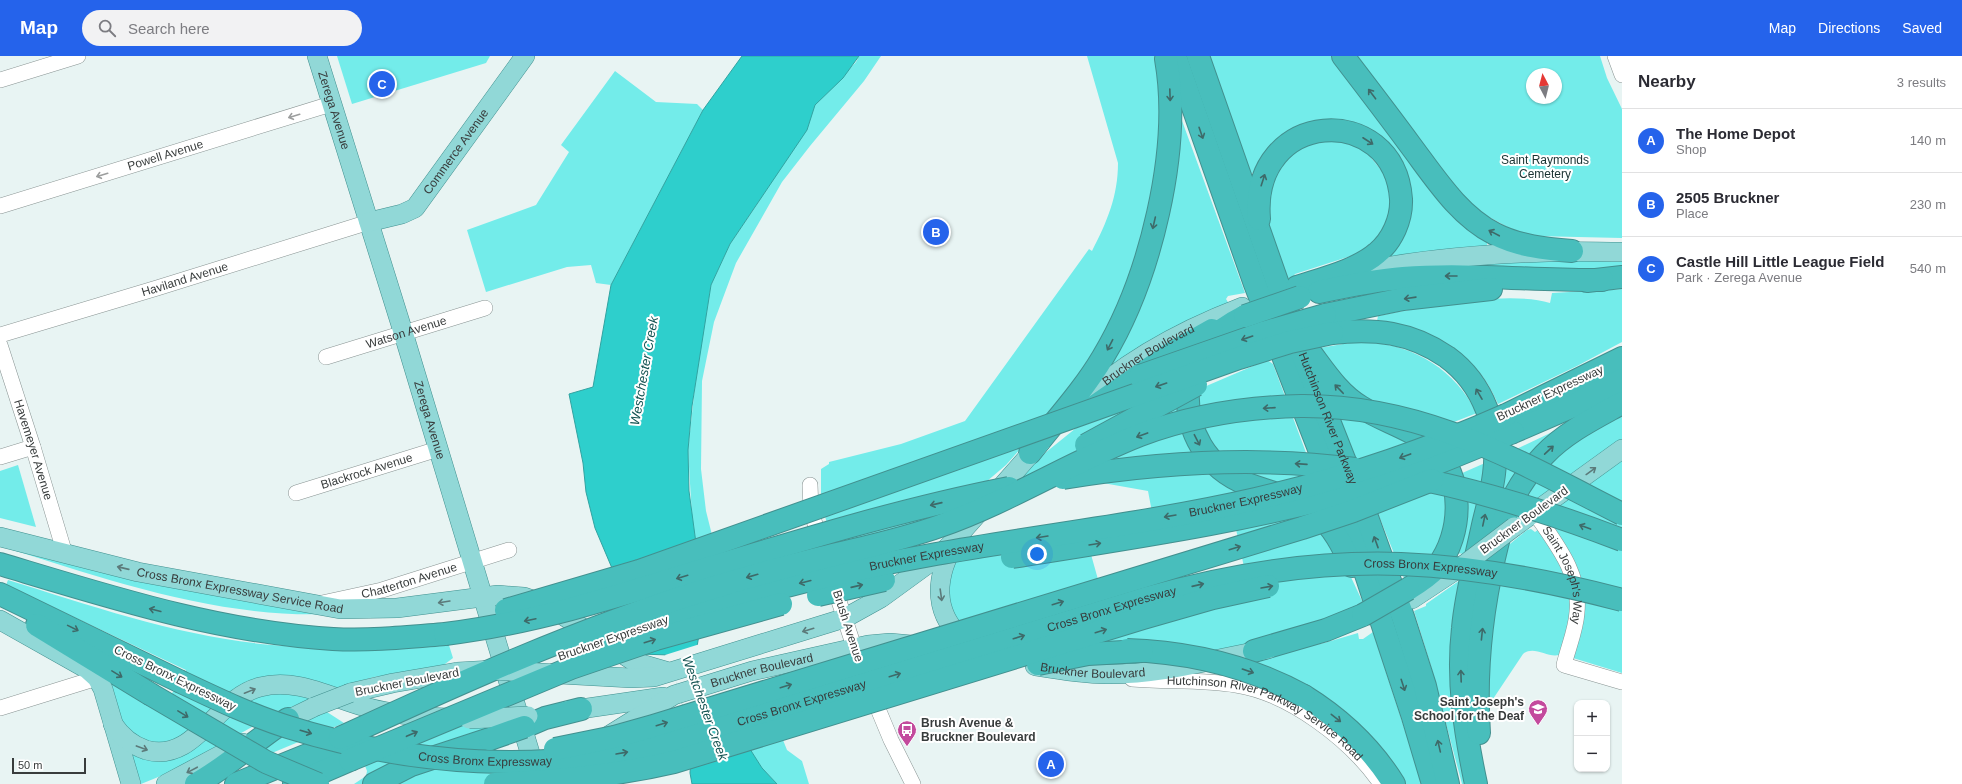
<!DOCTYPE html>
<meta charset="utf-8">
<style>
:root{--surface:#fff;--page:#f2f2f3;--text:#2b2b33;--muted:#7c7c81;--line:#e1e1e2;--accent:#2563eb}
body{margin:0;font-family:Helvetica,sans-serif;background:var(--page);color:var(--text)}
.controls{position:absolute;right:12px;bottom:12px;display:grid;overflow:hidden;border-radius:8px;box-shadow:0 1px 3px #0004}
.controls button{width:36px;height:36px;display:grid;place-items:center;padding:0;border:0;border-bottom:1px solid var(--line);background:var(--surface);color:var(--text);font:20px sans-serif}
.compass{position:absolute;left:1526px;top:12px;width:36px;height:36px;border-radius:50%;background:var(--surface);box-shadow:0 1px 3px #0004;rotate:353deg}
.scale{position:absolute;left:12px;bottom:10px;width:74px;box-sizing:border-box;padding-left:4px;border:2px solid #383c3c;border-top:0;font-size:11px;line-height:14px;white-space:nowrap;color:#383c3c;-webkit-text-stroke:3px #fff;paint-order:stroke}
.you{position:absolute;left:1037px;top:498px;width:14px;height:14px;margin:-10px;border:3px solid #fff;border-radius:50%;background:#1a73e8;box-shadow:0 0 0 6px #1a73e833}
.badge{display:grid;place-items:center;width:26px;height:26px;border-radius:50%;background:var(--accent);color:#fff;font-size:13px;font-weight:700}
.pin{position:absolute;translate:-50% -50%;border:2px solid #fff;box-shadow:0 1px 4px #0006}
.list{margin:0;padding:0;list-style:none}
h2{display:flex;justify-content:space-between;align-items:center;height:52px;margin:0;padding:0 16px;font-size:17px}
h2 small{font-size:13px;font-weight:400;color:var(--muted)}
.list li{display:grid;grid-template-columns:26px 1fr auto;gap:12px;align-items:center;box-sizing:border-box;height:64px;padding:0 16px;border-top:1px solid var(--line)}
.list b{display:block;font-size:15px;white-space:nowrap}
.list p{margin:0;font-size:13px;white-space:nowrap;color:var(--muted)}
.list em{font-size:13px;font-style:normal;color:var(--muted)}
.icon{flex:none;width:22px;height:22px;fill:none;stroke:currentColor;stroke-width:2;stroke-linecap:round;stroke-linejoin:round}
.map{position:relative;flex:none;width:1622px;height:728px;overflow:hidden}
header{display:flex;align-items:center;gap:24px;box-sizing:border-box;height:56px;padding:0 20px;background:var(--accent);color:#fff}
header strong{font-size:19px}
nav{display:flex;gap:22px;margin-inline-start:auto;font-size:14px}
.search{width:280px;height:36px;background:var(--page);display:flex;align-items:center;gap:10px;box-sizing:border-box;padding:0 14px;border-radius:22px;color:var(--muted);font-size:15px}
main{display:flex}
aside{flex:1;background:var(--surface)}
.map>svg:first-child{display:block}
.green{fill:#73ecea;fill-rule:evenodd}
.water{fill:#2ecfcc;stroke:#31a3a1}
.pier{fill:#e8f4f3}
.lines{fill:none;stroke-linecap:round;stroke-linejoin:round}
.minor-casing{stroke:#899493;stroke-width:16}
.major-casing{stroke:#42908f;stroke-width:20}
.highway-casing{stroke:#42908f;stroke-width:24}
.minor{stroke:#fff;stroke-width:15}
.major{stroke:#91d8d7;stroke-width:19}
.highway{stroke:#48bebc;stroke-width:22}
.major-bridge-casing{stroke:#42908f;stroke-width:20;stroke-linecap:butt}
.highway-bridge-casing{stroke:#42908f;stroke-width:24;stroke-linecap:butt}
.major-bridge{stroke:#91d8d7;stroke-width:19}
.highway-bridge{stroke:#48bebc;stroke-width:22}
.oneway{stroke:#3e6a69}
.oneway2{stroke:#9c9e9e}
.oneway3{stroke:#5c7a7a}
.labels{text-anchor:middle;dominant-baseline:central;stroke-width:4;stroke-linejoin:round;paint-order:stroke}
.street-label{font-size:12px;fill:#383c3c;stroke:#fff}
.park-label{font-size:12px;fill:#183131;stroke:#fff}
.poi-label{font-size:12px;font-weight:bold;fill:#383c3c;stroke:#fff;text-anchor:end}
.water-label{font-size:13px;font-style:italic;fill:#125251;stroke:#fff}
</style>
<header>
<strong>Map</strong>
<div class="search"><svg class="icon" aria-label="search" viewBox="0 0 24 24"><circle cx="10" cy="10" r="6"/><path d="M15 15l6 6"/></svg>Search here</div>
<nav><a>Map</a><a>Directions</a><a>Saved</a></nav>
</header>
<main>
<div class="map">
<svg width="1622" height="728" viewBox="0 0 1622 728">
<rect width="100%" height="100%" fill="#e8f4f3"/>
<!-- green -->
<g class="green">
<polygon points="337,0 490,0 486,7 352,48"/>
<polygon points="859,0 881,0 864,25 810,90 782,126 736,207 714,266 702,325 701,413 706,455 727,539 704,547 692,460 688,394 697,312 711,229 730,188 756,150 811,60 815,49 856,6"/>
<path d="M1087 0H1157L1163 78 1142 193 1087 318 1006 409 905 495 842 521 821 446V413L829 408V406L901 388 965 365 1089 193 1092 195C1107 166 1118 140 1118 107Z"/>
<polygon points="1209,0 1337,0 1487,183 1487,193 1376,206 1406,141 1344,70 1250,118"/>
<path d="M1349 0H1600L1607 22 1622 53V182L1533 180 1513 174 1491 162 1488 166 1470 153ZM1532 18H1556V42H1532Z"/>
<polygon points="615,15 656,46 697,48 703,54 611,229 596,227 591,209 567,211 486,236 467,174 536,149 569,96 561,89"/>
<polygon points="1176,62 1181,62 1245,237 1228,240 1226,243 1229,248 1100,320 1112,303"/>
<polygon points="1307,83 1360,88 1394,130 1387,178 1357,198 1295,218 1293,221 1285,223 1268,172 1268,121"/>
<polygon points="1622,204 1622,211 1577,213 1420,212 1470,206"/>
<path d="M1622 233V286L1577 310 1498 348C1476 295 1431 273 1377 265L1378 260C1422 251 1508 234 1550 247L1552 237Z"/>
<path d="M1368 286C1417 290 1454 314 1477 357L1431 375 1358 343 1319 292 1349 287Z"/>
<polygon points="1267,304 1273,308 1327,453 1237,415 1203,381 1197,334"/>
<polygon points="1324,324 1400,378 1450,440 1440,494 1406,527"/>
<polygon points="1174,335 1185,375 1288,448 1337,491 1364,549 1329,565 1212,597 1143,608 1098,609 963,575 945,541 954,503 1085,477 1106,552 1244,511 1233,459 1155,472 1148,435 1035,415 999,438 1045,397 1086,364"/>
<polygon points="1622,360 1622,385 1513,464 1524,436 1565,390"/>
<polygon points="1565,370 1502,449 1503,418 1506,398"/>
<polygon points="1622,400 1622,617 1573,602 1581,571 1546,463 1550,453"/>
<polygon points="1485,407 1478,449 1467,498 1452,497 1460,418"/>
<polygon points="18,409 36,471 0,462 0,415"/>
<path d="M1531 473 1535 476 1539 473C1556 500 1576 526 1571 561 1569 574 1563 587 1559 599 1547 602 1534 589 1523 598L1491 646 1487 672 1489 573 1505 492 1527 474Z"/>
<path d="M0 490 328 558C215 562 106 523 0 490Z"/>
<polygon points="1463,522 1456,559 1450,620 1452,624 1469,728 1462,728 1430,607 1414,555 1426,550 1426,548"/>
<path d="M8 524C95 551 181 581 272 589 330 594 389 588 448 586L453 602 441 611 374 621 334 633 282 622 176 687 139 685 122 666 108 623 171 639 186 614 6 529Z"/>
<polygon points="1373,576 1413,699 1421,728 1401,728 1239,604 1324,587 1358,577 1359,583 1363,583"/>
<polygon points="267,635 315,641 277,657 173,715 141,728 130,694 144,699 219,663"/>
<polygon points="715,638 767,644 787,694 802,705 809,728 777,728 762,712"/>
<polygon points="327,656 344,667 248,707 286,673"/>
<polygon points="463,669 487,672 489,677 363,728 354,728 366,720 367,715 364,707"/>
<polygon points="419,712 514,713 505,728 383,728"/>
</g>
<!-- water -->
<polygon class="water" points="742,0 859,0 843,22 815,49 807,74 730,188 711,229 692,350 688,394 689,435 704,547 697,591 710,630 762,712 777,728 692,728 690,717 692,686 670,599 639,598 617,524 595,472 586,436 583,407 569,338 593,331 611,229 703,54"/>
<!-- pier -->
<polygon class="pier" points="700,588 712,629 719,640 683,651 669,601 666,601 665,599"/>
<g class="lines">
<!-- minor casing -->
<g class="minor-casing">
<g id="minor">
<polyline points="1615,0 1622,19"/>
<polyline points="0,24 78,0"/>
<path id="s1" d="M0 150 331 48"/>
<path id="s2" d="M0 279 157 232 369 166"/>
<path id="s3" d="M0 289 33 391 65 498"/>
<path id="s4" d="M326 301 485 252"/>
<polyline points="0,401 33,391"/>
<polyline points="810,429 811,454 821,489"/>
<path id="s5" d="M296 437 438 393"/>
<path id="s6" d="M1535 457C1555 487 1581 517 1577 556 1576 574 1568 592 1564 609L1622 626"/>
<polyline points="833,527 858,603"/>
<path id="s7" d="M322 547 382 534 509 494"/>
<path id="s8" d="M1132 623C1167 626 1202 623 1236 629 1289 637 1351 684 1381 728"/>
<polyline points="871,636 891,684 913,728"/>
<polyline points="0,652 97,622"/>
</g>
</g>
<!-- major casing -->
<g class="major-casing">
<g id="major">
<path id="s9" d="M317 0 400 266 537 720"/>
<path id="s10" d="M369 166 402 158 415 152 525 0"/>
<path d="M1351 218C1416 203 1482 198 1548 196 1573 195 1597 196 1622 196"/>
<path id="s11" d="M1075 352C1122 306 1182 274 1242 251"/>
<polyline points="1514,471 1622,393"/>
<path id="s12" d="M0 481 138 516 340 553 397 552 498 539 524 541 547 549 635 606 666 615"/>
<path d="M953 490C934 525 934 560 966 586"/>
<polyline points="1412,543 1465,508"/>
<polyline points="0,564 87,613 97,622 103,633 131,728"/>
<path id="s13" d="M1035 610C1059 614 1082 618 1105 618 1160 619 1214 603 1268 593"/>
<polyline points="558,618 631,622 654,621 845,562 881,542 936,502 951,488 1041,386"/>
<polyline points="350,637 393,627 457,616"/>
<polyline points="567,655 663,641"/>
<path d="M113 668C121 680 131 689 146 694 195 708 216 642 260 631 298 621 333 643 369 652 395 659 423 661 450 662"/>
<polyline points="275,670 314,651"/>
<path id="s14" d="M608 680 674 639 752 615 868 589 890 587 912 589"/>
<polyline points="166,728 243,687"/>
</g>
</g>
<!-- highway casing -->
<g class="highway-casing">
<g id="highway">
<polyline points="1175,0 1255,228 1357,491 1413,661 1433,728"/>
<path id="s15" d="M1198 0 1301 294 1368 464 1403 561 1425 630 1448 728"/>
<path d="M1343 0C1366 30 1389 60 1411 90 1435 122 1459 160 1495 178 1518 190 1546 193 1572 195"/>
<path d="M1259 163C1250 52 1394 45 1401 143 1402 163 1392 185 1377 197 1358 214 1321 223 1297 231"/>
<polyline points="1587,225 1622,221"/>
<path d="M1319 236C1347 230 1375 224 1403 222 1470 217 1536 225 1602 224"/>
<polyline points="1325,259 1403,243 1491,233"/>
<path d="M1245 260C1215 275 1190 296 1188 332 1185 374 1206 412 1247 428 1271 437 1295 441 1316 457 1333 470 1343 491 1352 510"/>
<path d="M1332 277C1374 272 1411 276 1447 301 1484 328 1500 374 1494 418 1492 435 1487 452 1483 469 1476 503 1466 537 1463 572 1457 625 1465 676 1476 728"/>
<path d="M1310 296C1325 316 1339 338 1361 351 1384 366 1412 372 1432 391 1465 420 1463 478 1437 511 1429 520 1418 527 1408 533"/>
<polyline points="1092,352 1173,296 1212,274"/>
<polyline points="1506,359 1622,302"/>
<polyline points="1513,376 1571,351 1622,324"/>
<path d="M1030 397C1054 366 1083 335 1103 301 1150 223 1182 94 1166 3"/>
<path d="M0 508C110 541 218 576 333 583 371 585 408 581 445 578"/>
<polyline points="0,538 179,625"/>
<polyline points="37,569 150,638"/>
<polyline points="1254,595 1326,574 1363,559"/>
<path d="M1304 640C1341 663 1371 691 1394 728"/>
<polyline points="524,671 545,662 581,653"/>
<path d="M1479 677C1475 619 1481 559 1494 502 1498 484 1503 466 1510 449 1518 431 1530 414 1544 399 1566 376 1595 362 1622 347"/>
<path d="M196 728C229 710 256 683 288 663"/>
<polyline points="236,728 342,685"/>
<polyline points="294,728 350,704"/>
<polyline points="374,728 411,709 490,683"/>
</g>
</g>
<!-- minor -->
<use href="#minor" class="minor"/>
<!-- major -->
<use href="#major" class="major"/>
<!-- highway -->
<use href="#highway" class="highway"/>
<!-- major-bridge casing -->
<g class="major-bridge-casing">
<g id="major-bridge">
<polyline points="1465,508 1514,471"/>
<polyline points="457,616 492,614 558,618"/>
<polyline points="314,651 350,637"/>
<polyline points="469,663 528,660"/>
</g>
</g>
<!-- highway-bridge casing -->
<g class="highway-bridge-casing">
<g id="highway-bridge">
<polyline points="1245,260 1300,241"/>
<polyline points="1140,320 1266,276 1325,259"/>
<polyline points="1086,389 1196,329"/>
<path d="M1403 420C1478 433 1551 457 1622 484"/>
<path d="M1063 422C1160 406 1257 400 1355 413"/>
<path d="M1012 501C1131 482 1250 465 1366 432 1416 417 1465 396 1513 376"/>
<polyline points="818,539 884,524"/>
<polyline points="506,554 639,515 1239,302 1290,286 1332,277"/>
<polyline points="1363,559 1408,533"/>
<path d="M445 578C536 567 622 539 709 512 808 482 907 452 1009 432"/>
<path id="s16" d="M599 586C709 548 822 518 936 498 1043 479 1151 467 1256 443 1342 423 1425 395 1506 359"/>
<path d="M1127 594C1190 596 1249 610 1304 640"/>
<polyline points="1038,608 1088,598 1142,595"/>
<path id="s17" d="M179 625C215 642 250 659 288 671 412 710 544 718 670 687L1147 542C1229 519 1316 505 1401 508 1475 511 1551 525 1622 544"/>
<polyline points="150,638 266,706 318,728"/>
<path d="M340 682C459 627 577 574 702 535 741 523 781 512 821 502 861 492 901 484 940 470 1009 446 1071 406 1140 379 1191 360 1246 351 1301 350 1424 349 1516 404 1622 458"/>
<polyline points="490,683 524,671"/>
<polyline points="555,693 614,681 653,670 1302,472 1353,455 1432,424"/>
<polyline points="350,704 571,612 656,583 781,548"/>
<path d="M495 728C556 725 614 720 674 706L1143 562 1213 542 1268 530"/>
</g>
</g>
<!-- major-bridge -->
<use href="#major-bridge" class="major-bridge"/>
<!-- highway-bridge -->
<use href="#highway-bridge" class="highway-bridge"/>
</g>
<!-- one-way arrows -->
<defs><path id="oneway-shaft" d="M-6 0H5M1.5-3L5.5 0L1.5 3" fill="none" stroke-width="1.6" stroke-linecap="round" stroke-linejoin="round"/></defs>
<g class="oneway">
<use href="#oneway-shaft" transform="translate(1372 38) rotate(-127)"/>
<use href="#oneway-shaft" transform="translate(1170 39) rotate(88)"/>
<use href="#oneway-shaft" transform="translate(1201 77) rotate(71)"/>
<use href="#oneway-shaft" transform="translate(1368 85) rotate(33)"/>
<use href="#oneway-shaft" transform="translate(1263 124) rotate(-72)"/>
<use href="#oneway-shaft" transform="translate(1154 167) rotate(103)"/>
<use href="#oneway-shaft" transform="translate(1494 177) rotate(-152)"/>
<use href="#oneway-shaft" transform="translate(1451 220) rotate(-180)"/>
<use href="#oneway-shaft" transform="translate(1410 242) rotate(172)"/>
<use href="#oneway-shaft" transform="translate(1247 282) rotate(161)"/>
<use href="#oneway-shaft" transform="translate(1110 289) rotate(117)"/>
<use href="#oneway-shaft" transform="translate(1161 329) rotate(161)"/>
<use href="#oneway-shaft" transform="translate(1339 333) rotate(-134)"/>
<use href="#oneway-shaft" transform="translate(1479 338) rotate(-120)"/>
<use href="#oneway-shaft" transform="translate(1269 352) rotate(176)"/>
<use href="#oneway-shaft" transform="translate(1142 379) rotate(160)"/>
<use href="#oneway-shaft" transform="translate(1197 384) rotate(63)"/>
<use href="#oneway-shaft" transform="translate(1549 394) rotate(-43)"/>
<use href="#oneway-shaft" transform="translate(1405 400) rotate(160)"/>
<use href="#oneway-shaft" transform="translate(1301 408) rotate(-176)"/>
<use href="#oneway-shaft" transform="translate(936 448) rotate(167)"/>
<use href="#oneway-shaft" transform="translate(1170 460) rotate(170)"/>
<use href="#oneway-shaft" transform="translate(1484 464) rotate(-78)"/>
<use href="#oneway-shaft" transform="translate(1585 471) rotate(-160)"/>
<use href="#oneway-shaft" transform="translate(1042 481) rotate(171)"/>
<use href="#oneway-shaft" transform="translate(1376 486) rotate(-110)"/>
<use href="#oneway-shaft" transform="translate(1095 488) rotate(-9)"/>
<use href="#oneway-shaft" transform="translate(1235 492) rotate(-17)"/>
<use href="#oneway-shaft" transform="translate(752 520) rotate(164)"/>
<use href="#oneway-shaft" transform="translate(682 521) rotate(163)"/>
<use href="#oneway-shaft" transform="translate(805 526) rotate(166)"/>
<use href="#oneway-shaft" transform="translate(1198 529) rotate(-13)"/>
<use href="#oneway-shaft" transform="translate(857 530) rotate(-13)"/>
<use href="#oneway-shaft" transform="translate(1267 531) rotate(-10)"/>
<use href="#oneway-shaft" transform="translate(1058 547) rotate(-17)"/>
<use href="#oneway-shaft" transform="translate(155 554) rotate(-166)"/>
<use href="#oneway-shaft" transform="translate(530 564) rotate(168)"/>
<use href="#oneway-shaft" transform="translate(73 572) rotate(26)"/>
<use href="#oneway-shaft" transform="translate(1101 575) rotate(-17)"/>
<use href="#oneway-shaft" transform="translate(1482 578) rotate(-84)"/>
<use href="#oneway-shaft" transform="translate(1019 581) rotate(-17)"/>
<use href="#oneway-shaft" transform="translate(650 585) rotate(-17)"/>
<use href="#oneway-shaft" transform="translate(1248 615) rotate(19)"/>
<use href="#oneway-shaft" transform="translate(117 618) rotate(31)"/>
<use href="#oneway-shaft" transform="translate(895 619) rotate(-17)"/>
<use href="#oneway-shaft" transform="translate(1461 620) rotate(-92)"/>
<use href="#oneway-shaft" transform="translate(1403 629) rotate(72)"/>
<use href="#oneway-shaft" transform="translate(786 630) rotate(-17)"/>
<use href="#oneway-shaft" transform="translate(183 658) rotate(31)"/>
<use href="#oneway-shaft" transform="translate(1336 662) rotate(38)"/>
<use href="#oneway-shaft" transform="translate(662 668) rotate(-17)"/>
<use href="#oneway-shaft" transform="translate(306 676) rotate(16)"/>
<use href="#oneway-shaft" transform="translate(412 678) rotate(-23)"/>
<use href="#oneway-shaft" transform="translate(1439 690) rotate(-103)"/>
<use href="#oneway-shaft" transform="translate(622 697) rotate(-10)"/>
</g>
<g class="oneway2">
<use href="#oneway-shaft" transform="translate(294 60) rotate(163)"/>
<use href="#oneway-shaft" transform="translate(102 119) rotate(163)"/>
</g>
<g class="oneway3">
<use href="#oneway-shaft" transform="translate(1591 415) rotate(-36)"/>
<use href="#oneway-shaft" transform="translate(123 512) rotate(-167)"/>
<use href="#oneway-shaft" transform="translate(941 539) rotate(82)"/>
<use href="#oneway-shaft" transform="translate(444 546) rotate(171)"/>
<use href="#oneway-shaft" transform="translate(808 574) rotate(163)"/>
<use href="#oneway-shaft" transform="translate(250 635) rotate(-22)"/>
<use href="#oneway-shaft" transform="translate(142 692) rotate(20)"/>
<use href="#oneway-shaft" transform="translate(192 714) rotate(152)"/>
</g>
<!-- icons -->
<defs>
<g id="school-pin" transform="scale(1)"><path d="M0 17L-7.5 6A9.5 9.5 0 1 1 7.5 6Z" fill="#c34a9d" stroke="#fff"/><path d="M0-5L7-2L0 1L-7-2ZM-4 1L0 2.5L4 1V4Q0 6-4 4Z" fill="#fff"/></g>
<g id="bus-pin" transform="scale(1)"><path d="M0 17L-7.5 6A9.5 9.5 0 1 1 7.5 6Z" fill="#c34a9d" stroke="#fff"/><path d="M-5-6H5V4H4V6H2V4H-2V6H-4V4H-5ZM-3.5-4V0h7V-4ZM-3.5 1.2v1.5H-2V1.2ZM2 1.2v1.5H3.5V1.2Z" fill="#fff"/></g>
</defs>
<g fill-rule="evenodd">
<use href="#school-pin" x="1538" y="653"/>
<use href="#bus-pin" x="907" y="674"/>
</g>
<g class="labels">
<!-- street labels -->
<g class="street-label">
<text stroke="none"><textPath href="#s9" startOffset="57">Zerega Avenue</textPath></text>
<text stroke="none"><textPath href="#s10" startOffset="118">Commerce Avenue</textPath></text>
<text stroke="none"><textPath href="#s1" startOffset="173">Powell Avenue</textPath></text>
<text stroke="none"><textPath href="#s2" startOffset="193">Haviland Avenue</textPath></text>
<text stroke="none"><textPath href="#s4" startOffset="84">Watson Avenue</textPath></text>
<text stroke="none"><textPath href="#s11" startOffset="91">Bruckner Boulevard</textPath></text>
<text transform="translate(1550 337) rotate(-25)">Bruckner Expressway</text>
<text stroke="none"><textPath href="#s15" startOffset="385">Hutchinson River Parkway</textPath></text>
<text stroke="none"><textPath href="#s9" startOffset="381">Zerega Avenue</textPath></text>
<text stroke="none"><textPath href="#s3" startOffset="110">Havemeyer Avenue</textPath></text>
<text stroke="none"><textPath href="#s5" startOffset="74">Blackrock Avenue</textPath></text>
<text stroke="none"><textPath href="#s16" startOffset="663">Bruckner Expressway</textPath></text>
<text transform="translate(1524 464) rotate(-36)">Bruckner Boulevard</text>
<text stroke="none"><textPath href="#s16" startOffset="339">Bruckner Expressway</textPath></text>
<text stroke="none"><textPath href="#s17" startOffset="1291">Cross Bronx Expressway</textPath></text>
<text stroke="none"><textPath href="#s6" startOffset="70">Saint Joseph's Way</textPath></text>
<text stroke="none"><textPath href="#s7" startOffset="90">Chatterton Avenue</textPath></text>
<text stroke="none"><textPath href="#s12" startOffset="246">Cross Bronx Expressway Service Road</textPath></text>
<text stroke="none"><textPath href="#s17" startOffset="967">Cross Bronx Expressway</textPath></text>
<text transform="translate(848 570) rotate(72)">Brush Avenue</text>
<text transform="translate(613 582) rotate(-19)">Bruckner Expressway</text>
<text stroke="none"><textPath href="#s13" startOffset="58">Bruckner Boulevard</textPath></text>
<text stroke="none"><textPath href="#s14" startOffset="169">Bruckner Boulevard</textPath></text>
<text transform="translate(175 622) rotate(26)">Cross Bronx Expressway</text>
<text transform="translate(407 626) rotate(-11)">Bruckner Boulevard</text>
<text stroke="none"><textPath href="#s17" startOffset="643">Cross Bronx Expressway</textPath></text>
<text stroke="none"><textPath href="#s8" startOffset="143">Hutchinson River Parkway Service Road</textPath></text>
<text stroke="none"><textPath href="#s17" startOffset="319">Cross Bronx Expressway</textPath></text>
</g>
<!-- park labels -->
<g class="park-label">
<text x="1545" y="104">Saint Raymonds<tspan x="1545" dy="14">Cemetery</tspan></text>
</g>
<!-- poi labels -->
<g class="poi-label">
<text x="1524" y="646">Saint Joseph's<tspan x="1524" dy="14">School for the Deaf</tspan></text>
<text x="921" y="667" text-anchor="start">Brush Avenue &amp;<tspan x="921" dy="14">Bruckner Boulevard</tspan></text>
</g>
<!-- water labels -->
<g class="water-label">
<text transform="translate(644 315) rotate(-80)">Westchester Creek</text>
<text transform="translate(705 652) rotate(70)">Westchester Creek</text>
</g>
</g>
</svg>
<div class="controls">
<button>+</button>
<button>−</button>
</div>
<svg class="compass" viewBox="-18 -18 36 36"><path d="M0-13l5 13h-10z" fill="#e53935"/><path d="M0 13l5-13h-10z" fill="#7c7c81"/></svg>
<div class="scale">50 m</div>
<div class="you"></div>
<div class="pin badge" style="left:1051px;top:708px">A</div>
<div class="pin badge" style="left:936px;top:176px">B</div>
<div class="pin badge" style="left:382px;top:28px">C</div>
</div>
<aside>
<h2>Nearby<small>3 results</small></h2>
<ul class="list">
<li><span class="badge">A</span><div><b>The Home Depot</b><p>Shop</p></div><em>140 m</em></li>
<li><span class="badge">B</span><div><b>2505 Bruckner</b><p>Place</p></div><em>230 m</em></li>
<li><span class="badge">C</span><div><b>Castle Hill Little League Field</b><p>Park · Zerega Avenue</p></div><em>540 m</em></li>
</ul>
</aside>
</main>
